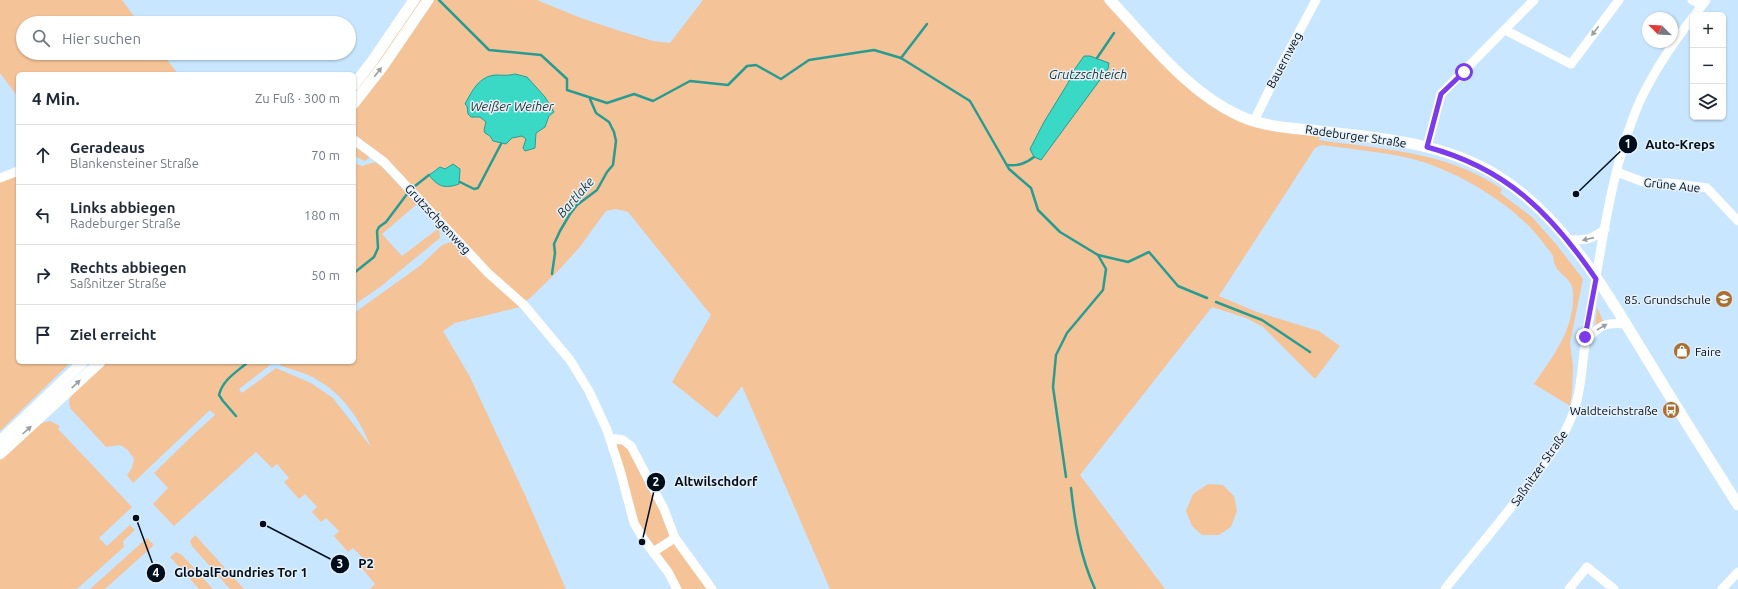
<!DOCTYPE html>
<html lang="de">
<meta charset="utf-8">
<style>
:root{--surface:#fff;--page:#f6f6f7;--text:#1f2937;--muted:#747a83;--line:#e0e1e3}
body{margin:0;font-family:Ubuntu,sans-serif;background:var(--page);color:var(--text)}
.controls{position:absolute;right:12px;top:12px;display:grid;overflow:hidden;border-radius:6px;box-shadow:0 1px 3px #0004}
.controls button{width:36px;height:36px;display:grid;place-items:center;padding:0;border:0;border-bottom:1px solid var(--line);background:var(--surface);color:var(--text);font:20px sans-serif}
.compass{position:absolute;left:1642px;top:12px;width:36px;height:36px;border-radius:50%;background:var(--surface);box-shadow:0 1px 3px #0004;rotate:294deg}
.stop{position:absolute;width:12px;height:12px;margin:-9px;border:3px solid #7c3aed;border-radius:50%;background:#fff}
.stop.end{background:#7c3aed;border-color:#fff;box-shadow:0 1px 4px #0008}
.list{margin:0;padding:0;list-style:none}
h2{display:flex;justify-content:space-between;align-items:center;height:52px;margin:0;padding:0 16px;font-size:17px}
h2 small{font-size:13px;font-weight:400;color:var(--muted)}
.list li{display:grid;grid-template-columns:26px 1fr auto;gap:12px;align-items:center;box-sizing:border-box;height:60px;padding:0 16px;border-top:1px solid var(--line)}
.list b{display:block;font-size:15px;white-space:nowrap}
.list p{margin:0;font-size:13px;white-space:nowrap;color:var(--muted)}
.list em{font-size:13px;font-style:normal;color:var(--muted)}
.icon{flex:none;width:22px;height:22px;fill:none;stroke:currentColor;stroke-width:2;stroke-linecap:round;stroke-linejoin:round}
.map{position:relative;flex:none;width:1738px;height:589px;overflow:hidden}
.search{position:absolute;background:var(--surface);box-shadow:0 1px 3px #0004;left:16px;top:16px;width:340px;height:44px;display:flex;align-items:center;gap:10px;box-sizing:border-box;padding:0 14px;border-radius:22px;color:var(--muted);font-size:15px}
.panel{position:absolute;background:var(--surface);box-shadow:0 1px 3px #0004;left:16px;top:72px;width:340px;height:292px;border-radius:6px}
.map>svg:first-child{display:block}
.green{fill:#f5c398;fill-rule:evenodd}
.water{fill:#3ad9c5;stroke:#299c92}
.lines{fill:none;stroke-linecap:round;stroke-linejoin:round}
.stream{stroke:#299c92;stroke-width:2.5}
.minor{stroke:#fff;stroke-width:9}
.major{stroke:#fff;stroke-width:11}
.oneway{fill:#999fa4}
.route{stroke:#7c3aed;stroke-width:5}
.labels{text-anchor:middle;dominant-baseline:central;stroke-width:3;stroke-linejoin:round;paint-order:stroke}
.street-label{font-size:12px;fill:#000e1c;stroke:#e6f0f9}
.poi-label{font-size:12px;fill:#000e1c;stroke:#e6f0f9;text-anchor:end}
.water-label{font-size:13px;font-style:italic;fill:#203935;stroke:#e6f0f9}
.leader{fill:none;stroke:#000e1c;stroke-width:1.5}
.callout-dot{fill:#000e1c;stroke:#e6f0f9;stroke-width:1.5}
.mark-label{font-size:12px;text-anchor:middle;font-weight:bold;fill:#fff}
.callout-label{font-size:13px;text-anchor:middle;font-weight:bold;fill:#000e1c;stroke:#e6f0f9;stroke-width:3;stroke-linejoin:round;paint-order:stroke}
</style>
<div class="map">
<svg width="1738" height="589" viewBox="0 0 1738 589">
<rect width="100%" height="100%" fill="#c8e6ff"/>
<!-- green -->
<g class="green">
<polygon points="0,0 122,0 139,23 23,23 23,53 162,53 178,74 18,74 18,97 0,73"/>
<polygon points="420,0 422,0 379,64 354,96 354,92 374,67"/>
<path d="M434 0H537L581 18 620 31 653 41 670 43 703 0H1103C1151 44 1188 107 1253 126 1274 132 1298 133 1320 136L1319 140C1381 149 1449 152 1502 189L1500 193 1532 217 1556 244 1583 279 1570 343 1573 367 1572 392 1570 406 1534 384C1553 356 1575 329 1573 292 1573 279 1559 275 1555 265 1553 262 1554 259 1553 256 1551 252 1547 248 1544 244 1520 209 1464 175 1423 162 1391 152 1355 150 1322 145L1315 148 1219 296 1257 312 1319 331 1340 346 1315 379 1263 327 1246 318 1212 307 1080 475 1165 589H830L742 386 717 418 672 382 711 315 628 212 616 209 606 211 579 248 557 272 529 299 525 301 490 270 386 158 354 134V110L383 74ZM515 74 527 77 545 97 553 109 545 127 536 133 535 148H523L527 139 522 136 509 139H491L490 136 485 133 486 122 481 117H471C468 112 467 107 469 100 473 86 484 75 499 75 505 75 509 76 515 74ZM450 165 460 169 459 183 431 172 440 167 445 169Z"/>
<polygon points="354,144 370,157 365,161 354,156"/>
<polygon points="375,162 383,168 417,204 382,234 402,256 439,228 440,238 380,287 354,305 354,163 362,166"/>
<polygon points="18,174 18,362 71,362 0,431 0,181"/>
<path d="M451 242 520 307 455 323 443 331 470 377 525 495 566 589H370L375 584 360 566 366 561 353 548 348 552 334 536 339 531 326 518 321 522 312 512 317 507 305 494 299 499 284 482 289 478 277 464 272 468 256 452 174 526 153 504 168 488 154 473 194 434 215 415 210 410 133 483 127 475 132 468 134 459 128 450 120 445 106 447 70 408 69 401 71 394 107 362H274L239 389 242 393 276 368 311 383 333 398 371 447C361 422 344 395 319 381 308 373 292 370 279 365L283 362H354V313L421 265 442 245Z"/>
<polygon points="1597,307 1603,321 1595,326"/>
<polygon points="50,421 60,426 58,429 132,507 99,538 107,546 130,525 135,530 123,541 124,547 77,589 0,589 0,460 41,423"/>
<polygon points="623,444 630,452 647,487 656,501 670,536 655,547 637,521 616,445"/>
<polygon points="1208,484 1223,485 1234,496 1237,511 1231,527 1219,535 1202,535 1192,526 1186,511 1193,494"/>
<polygon points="195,535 244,589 230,589 192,546 190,541"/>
<polygon points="147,538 154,545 105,589 90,589"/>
<polygon points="673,542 709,589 681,589 672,570 658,552"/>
<polygon points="176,552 182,555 213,589 199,589 170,557"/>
</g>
<!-- water -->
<g class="water">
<polygon points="1084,56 1090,56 1109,63 1108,69 1041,160 1034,157 1030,149 1044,122 1068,83 1072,73"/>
<path d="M515 74 527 77 545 97 554 112 549 116 545 127 536 133 535 148 525 151 523 148 526 139 522 136 512 138 506 144 493 141 490 136 485 133 484 130 486 122 480 117H471L468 114 467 106 465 104C472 91 479 76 496 75 502 75 508 76 515 74Z"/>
<path d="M453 164 460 169 459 184C445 189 438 187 429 175L440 167 445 169Z"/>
</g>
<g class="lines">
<!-- stream -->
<g class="stream">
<polyline points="439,0 489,50 541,55 567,79 567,90 607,103 634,94 653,101 690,81 728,85 747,66 756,65 781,79 809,60 874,50 901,58 970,101 1009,169 1031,188 1038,210 1060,232 1098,255 1106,269 1103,290 1067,333 1056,355 1053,387 1066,477"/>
<polyline points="901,58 927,24"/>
<polyline points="1097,58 1114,33"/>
<path d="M1007 165C1018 166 1025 164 1034 157"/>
<polyline points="460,182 474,189 478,188 501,144"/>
<polyline points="415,186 429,175"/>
<polyline points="1098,255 1128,262 1149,252 1178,286 1207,298"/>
<polyline points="354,273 374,257 378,248 377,231 379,227 386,222 407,194"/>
<polyline points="552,274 555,253 554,244 560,231 570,214 577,205 597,190 607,172 613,165 616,141 614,132 609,122 596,113 590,99"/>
<polyline points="1216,302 1262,320 1310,352"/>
<path d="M236 416 223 401 219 395C223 379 237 372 248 362"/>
<path d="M1071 488C1075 524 1080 556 1095 589"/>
</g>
<!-- minor -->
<g class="minor">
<polyline points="1692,0 1702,5"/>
<polyline points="1695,15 1706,0"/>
<polyline points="1505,30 1571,64 1619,0"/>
<polyline points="1254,121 1283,62 1316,0"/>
<polyline points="354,140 384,162 488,273 524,305 570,360 589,391 607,430 620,470 634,523 644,540 668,572 677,589"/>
<polyline points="1427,147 1441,94 1534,0"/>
<polyline points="1617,172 1646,183 1669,183 1707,188 1738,221"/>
<polyline points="0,178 18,171"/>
<path d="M1568 240C1585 240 1592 240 1605 229"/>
<path d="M1585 342C1598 326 1605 322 1625 324"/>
<polyline points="610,438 623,440 631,446 664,509 675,538 712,589"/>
<polyline points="653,552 675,538"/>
<path d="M1445 589C1473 554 1502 520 1529 484 1545 462 1562 442 1572 416 1583 388 1582 355 1588 325 1601 252 1610 169 1640 101 1654 71 1673 43 1693 17"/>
<polyline points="1569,589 1587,567 1614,589"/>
<polyline points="1722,589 1738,572"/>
</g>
<!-- major -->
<g class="major">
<path d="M1110 0C1149 41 1187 92 1240 116 1264 127 1293 128 1319 131 1379 138 1440 142 1493 173 1567 217 1610 299 1654 370 1681 415 1710 460 1738 505"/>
<polyline points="354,85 373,60 414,0"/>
<polyline points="354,103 383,66 428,0"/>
<polyline points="0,441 83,362"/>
<polyline points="0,454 100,362"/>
</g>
</g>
<!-- one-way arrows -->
<defs><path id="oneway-solid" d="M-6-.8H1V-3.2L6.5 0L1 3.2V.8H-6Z"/></defs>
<g class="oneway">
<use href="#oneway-solid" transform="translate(1595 31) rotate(127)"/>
<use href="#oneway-solid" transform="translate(378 72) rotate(-52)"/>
<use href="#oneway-solid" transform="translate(1588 239) rotate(167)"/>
<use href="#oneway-solid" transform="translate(1602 327) rotate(-30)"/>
<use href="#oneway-solid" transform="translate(76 384) rotate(-43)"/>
<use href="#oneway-solid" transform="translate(27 430) rotate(-42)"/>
</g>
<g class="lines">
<!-- route -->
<path class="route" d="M1464 72 1441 94 1427 147C1506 168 1551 213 1596 279L1585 337"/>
</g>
<!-- icons -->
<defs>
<g id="school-disc" transform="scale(0.9)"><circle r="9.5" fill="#aa6e31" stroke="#e6f0f9"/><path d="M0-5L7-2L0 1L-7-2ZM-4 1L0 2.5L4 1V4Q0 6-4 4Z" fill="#fff"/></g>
<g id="shop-disc" transform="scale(0.9)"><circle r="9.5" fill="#aa6e31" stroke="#e6f0f9"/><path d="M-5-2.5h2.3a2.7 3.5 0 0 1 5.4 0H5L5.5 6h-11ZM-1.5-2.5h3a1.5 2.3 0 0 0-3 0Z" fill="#fff"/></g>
<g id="bus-disc" transform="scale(0.9)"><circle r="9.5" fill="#aa6e31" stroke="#e6f0f9"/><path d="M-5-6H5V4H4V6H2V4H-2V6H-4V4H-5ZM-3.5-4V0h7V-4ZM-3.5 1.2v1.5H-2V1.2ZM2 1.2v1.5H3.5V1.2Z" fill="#fff"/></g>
</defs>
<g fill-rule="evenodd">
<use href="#school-disc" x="1724" y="299"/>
<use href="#shop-disc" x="1682" y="351"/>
<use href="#bus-disc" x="1671" y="410"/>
</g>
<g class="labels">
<!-- street labels -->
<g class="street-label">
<text transform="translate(1284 60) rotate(-62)">Bauernweg</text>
<text transform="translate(1356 136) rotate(8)">Radeburger Straße</text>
<text transform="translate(1672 185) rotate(6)">Grüne Aue</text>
<text transform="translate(438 219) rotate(47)">Grutzschgenweg</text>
<text transform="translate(1539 468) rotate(-55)">Saßnitzer Straße</text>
</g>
<!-- poi labels -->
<g class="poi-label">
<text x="1711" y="299">85. Grundschule</text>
<text x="1695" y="351" text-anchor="start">Faire</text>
<text x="1658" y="410">Waldteichstraße</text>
</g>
<!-- water labels -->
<g class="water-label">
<text x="1088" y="74">Grutzschteich</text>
<text x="512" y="106">Weißer Weiher</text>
<text transform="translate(575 197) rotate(-49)">Bartlake</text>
</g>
</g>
<!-- callouts -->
<path class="leader" d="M1576 194L1628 144M642 542L656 482M263 524L340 564M136 518L156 573"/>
<g class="callout-dot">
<circle cx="1576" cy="194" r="4"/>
<circle cx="642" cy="542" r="4"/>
<circle cx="263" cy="524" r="4"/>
<circle cx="136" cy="518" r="4"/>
<circle cx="1628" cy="144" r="10"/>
<circle cx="656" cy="482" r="10"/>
<circle cx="340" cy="564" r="10"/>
<circle cx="156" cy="573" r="10"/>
</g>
<g class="mark-label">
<text x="1628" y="148">1</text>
<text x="656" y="486">2</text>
<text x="340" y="568">3</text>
<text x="156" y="577">4</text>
</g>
<g class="callout-label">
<text x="1680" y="149">Auto-Kreps</text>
<text x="716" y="486">Altwilschdorf</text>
<text x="366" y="568">P2</text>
<text x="241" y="577">GlobalFoundries Tor 1</text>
</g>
</svg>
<div class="controls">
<button>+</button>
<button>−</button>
<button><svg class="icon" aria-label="layers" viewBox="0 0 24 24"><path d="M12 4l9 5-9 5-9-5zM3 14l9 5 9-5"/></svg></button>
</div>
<svg class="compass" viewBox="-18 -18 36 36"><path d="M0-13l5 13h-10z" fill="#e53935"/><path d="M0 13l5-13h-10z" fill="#747a83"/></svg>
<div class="stop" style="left:1464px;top:72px"></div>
<div class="stop end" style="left:1585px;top:337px"></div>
<div class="search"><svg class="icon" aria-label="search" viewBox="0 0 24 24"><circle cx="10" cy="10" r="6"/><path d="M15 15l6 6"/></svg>Hier suchen</div>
<section class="panel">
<h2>4 Min.<small>Zu Fuß · 300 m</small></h2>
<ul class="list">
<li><svg class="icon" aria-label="ahead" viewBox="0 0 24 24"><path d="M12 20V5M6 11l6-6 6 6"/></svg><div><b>Geradeaus</b><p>Blankensteiner Straße</p></div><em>70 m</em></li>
<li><svg class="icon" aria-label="left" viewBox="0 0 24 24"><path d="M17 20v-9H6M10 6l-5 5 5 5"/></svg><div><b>Links abbiegen</b><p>Radeburger Straße</p></div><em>180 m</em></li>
<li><svg class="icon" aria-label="right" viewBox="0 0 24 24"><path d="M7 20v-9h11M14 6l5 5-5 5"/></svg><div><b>Rechts abbiegen</b><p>Saßnitzer Straße</p></div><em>50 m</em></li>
<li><svg class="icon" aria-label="arrive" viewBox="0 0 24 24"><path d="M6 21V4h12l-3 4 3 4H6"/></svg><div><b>Ziel erreicht</b></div></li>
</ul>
</section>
</div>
